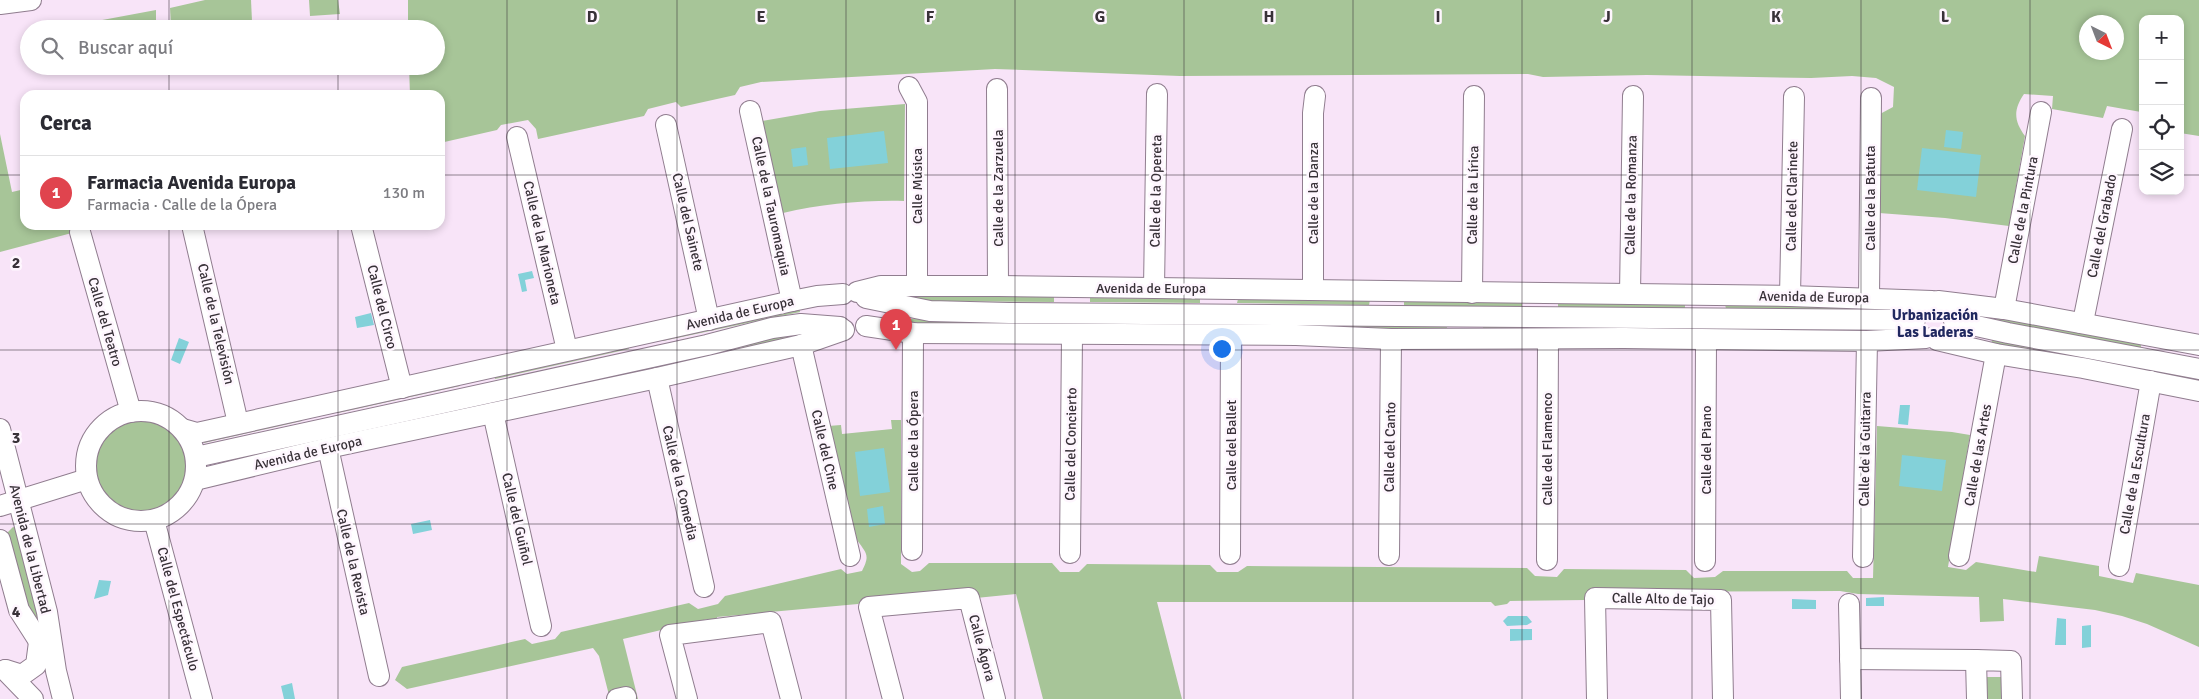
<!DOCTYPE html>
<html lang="es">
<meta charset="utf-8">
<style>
:root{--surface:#fff;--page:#f7f7f7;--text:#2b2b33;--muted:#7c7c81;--line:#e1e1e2;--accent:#4851c6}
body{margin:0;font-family:Signika,sans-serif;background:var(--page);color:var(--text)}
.controls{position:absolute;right:15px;top:15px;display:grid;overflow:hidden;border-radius:10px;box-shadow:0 2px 8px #0003}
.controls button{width:45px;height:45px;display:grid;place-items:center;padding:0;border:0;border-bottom:1px solid var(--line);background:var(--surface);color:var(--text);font:25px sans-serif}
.compass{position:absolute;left:2079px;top:15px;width:45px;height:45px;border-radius:50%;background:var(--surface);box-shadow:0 2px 8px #0003;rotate:138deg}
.you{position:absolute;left:1221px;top:348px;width:18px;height:18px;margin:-12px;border:4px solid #fff;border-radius:50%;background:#1a73e8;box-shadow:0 0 0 8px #1a73e833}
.badge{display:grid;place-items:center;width:32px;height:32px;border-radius:50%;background:var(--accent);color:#fff;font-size:16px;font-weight:700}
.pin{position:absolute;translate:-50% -41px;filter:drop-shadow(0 1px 2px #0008)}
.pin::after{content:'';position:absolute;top:26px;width:18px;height:15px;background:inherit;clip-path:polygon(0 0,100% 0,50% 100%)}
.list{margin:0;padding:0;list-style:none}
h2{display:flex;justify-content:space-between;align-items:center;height:65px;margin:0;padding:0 20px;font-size:21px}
h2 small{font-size:16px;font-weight:400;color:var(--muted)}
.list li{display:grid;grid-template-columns:32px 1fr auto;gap:15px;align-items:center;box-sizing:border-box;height:75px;padding:0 20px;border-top:1px solid var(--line)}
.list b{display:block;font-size:19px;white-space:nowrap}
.list p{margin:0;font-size:16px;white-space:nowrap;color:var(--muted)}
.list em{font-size:16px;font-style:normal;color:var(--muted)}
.icon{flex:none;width:28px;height:28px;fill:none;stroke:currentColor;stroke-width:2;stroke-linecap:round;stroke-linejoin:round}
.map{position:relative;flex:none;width:2199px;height:699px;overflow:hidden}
.search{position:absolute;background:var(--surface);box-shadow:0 2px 8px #0003;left:20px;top:20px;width:425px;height:55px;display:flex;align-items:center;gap:12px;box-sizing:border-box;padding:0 18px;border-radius:28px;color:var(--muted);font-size:19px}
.panel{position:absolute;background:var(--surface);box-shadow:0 2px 8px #0003;left:20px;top:90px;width:425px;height:140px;border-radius:15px}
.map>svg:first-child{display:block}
.green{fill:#a7c598;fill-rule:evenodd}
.water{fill:#83d1d9}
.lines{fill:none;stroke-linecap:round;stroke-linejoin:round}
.minor-casing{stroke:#907d8f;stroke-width:22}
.minor{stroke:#fff;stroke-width:20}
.grid{fill:none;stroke:#383138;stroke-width:1;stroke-opacity:0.55}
.labels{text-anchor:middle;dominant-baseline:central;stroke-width:5;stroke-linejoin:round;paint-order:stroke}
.street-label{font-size:14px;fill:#383138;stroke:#fef6fe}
.neighbourhood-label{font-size:15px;font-weight:bold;fill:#212760;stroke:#fef6fe}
.grid-label{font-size:16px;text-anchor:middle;font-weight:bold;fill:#383138;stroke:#fef6fe;stroke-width:5;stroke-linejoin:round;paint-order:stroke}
</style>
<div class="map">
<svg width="2199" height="699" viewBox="0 0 2199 699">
<rect width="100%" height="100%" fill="#f8e4f8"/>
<!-- green -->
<g class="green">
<polygon points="205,0 251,0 252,21 171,27 170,8"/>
<polygon points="309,0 338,0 340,14 310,16"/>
<path d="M408 0H2199V136L2180 133V19H2143V126L2139 125 2141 112 2107 106 2103 118 2052 109 2053 96 2024 94C2013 110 2014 121 2025 136L2009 226 1945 218 1879 213 1880 114 1893 107 1894 87 1876 78 1852 76 1811 78 1647 75 1543 77 1528 74 1180 76 995 69 761 82 740 87 735 95 681 107 676 102 648 109 644 116 538 139 536 129 528 120 501 125 497 130 440 143V95H410L409 66H436V29H408ZM2086 22H2116V52H2086Z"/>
<polygon points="156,10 156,27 54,29"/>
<path d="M905 104 904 201C864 200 822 204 783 213L762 121 820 111Z"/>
<polygon points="0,134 12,192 25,189 25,225 102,225 0,252"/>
<polygon points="904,296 1054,297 1054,302 904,301"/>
<polygon points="1090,298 1200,299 1200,303 1090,302"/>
<polygon points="1238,299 1370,300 1369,305 1237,303"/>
<polygon points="1404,301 1522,302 1522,307 1404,306"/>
<polygon points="1558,302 1685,304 1685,309 1558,307"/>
<polygon points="1725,304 1874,305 1874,311 1726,309"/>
<polygon points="799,307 800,312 663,341 662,337"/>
<polygon points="1997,317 2141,344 2141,349 1996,322"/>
<polygon points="908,319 979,320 978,325 908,324"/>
<polygon points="1323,323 1447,325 1447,329 1323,327"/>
<polygon points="1483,325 1615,327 1615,332 1483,329"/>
<polygon points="803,330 805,335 734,351 733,345"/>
<polygon points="1992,340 2068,354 2067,359 1991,345"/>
<polygon points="628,344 629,349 495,379 494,374"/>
<polygon points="698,353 700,358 599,380 598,376"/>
<polygon points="2091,359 2199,379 2199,384 2090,364"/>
<polygon points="459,382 460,386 338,413 338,409"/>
<polygon points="301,416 302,421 204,443 203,438"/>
<path d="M891 420H901V564L912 572 920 571 929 563H1052L1060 572H1079L1087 564 1210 565 1217 572H1238L1247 566 1527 568 1535 576 1557 577 1564 569 1686 570 1694 578 1715 577 1723 571H1847L1853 578H1873L1877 426 1952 432 1970 435 1948 567 1966 570 1976 562 2036 572 2039 556 2099 566V576L2133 583 2136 573 2199 585V647L2147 624 2122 616 2095 610 2003 599 2004 621 1980 622 1979 597 1858 594 1840 591 1588 592 1586 600 1510 601 1507 604 1495 606 1491 602H1157L1182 699H1043L1016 594 976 598 864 600 858 604 717 617V623L710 625 708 619 623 639 638 699H610L599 656 593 648 407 689 395 680 402 667 525 639 532 644 555 639 561 632 689 603 698 609 718 604 725 596 841 569 847 574 862 571C870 555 867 554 857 540L828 426 841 425 842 434 892 429Z"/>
<circle cx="141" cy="466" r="45"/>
<polygon points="13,527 20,529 48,640 25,606 6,534"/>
<polygon points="1986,677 2001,677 2002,699 1986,699"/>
</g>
<!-- water -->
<g class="water">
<polygon points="1946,130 1963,132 1961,149 1944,147"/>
<polygon points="884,131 888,163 830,169 827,138"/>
<polygon points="806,147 808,165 793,167 791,149"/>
<polygon points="1922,148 1981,155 1976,197 1917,190"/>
<polygon points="532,271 534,278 525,280 527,291 522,292 518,274"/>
<polygon points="371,313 374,325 357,328 355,317"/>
<polygon points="179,338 189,342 180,364 171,360"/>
<polygon points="1900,405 1910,405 1908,425 1898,424"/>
<polygon points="884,448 890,492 860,496 855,452"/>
<polygon points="1902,455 1946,460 1942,491 1899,486"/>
<polygon points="883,506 885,524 869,527 867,509"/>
<polygon points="430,520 432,530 413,534 411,524"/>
<polygon points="99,580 111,581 108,595 94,599"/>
<polygon points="1884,597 1884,606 1866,606 1866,598"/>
<polygon points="1792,599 1816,600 1816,609 1792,609"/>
<polygon points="1508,616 1527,616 1532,622 1527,625 1507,626 1503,621"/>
<polygon points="2057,618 2066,619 2066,645 2055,645"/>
<polygon points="2091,625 2091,647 2082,648 2082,626"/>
<polygon points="1510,629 1532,629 1532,640 1510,641"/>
<polygon points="292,683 295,699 284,699 281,686"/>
</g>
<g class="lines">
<!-- minor casing -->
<g class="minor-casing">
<g id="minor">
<polyline points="0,4 31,0"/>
<polyline points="909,87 917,102 917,286"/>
<polyline points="997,89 998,286"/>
<polyline points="750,111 792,301"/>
<polyline points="666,125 709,320"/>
<polyline points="517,137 567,350"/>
<polyline points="192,225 238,423"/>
<polyline points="361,225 402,388"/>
<polyline points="80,232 131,412"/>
<polyline points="1154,288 1157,94"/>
<polyline points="1313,290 1313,113 1315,96"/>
<polyline points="857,292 881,286 998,286 1790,296 1932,301"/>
<polyline points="1472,293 1474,96"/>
<polyline points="1630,294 1633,96"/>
<polyline points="1790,296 1794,97"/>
<polyline points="866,298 930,311 1009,313 1915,320"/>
<polyline points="1869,298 1871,98"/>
<polyline points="1938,301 2004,309 2199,345"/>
<polyline points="2004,309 2041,112"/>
<polyline points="1954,321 2008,333 2199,369"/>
<polyline points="2081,323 2084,317 2122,129"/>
<polyline points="866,326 913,333 1296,335 1391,339 1624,338 1867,341 1926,338"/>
<polyline points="1937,340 1996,354 2083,368 2199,391"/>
<polyline points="801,345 850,556"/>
<polyline points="657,378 704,587"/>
<circle cx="141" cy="466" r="55"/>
<polyline points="493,413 541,626"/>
<polyline points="0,429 47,612 56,671 63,699"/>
<polyline points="183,429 197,433 792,301 817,296 843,294"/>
<polyline points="328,448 379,676"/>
<polyline points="196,457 707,345 772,328 801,324 840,327"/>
<polyline points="195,480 328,448 657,378 801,345 844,330"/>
<polyline points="0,506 87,479"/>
<polyline points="154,520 202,699"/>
<polyline points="0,540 19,610 51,660"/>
<polyline points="912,550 913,333"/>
<polyline points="1070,553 1072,335"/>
<polyline points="1230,554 1231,336"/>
<polyline points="1389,555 1391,339"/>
<polyline points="1959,556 1996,354"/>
<polyline points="1863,557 1867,341"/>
<polyline points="1547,560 1548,339"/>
<polyline points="1705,561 1706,340"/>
<polyline points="2119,566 2151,381"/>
<polyline points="1849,604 1851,699"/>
<polyline points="1850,659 1976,660"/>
<polyline points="5,670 33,699"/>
<polyline points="6,670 22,675 36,665 39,642"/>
<polyline points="617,699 626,697"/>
<polyline points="687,699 670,635 771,622 791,699"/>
<polyline points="893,699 869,607 969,598 995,699"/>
<polyline points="1597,699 1595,598 1721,600 1723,699"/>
<polyline points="1977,699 1976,660 2011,661 2012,699"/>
</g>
</g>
<!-- minor -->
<use href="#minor" class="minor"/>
</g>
<!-- grid -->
<path class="grid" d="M169 0V29M338 0V29M507 0V699M677 0V699M846 0V699M1015 0V699M1184 0V699M1353 0V699M1522 0V699M1692 0V699M1861 0V699M2030 0V699M169 66V95M338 66V95M0 175H25M440 175H2143M2180 175H2199M169 225V699M338 225V699M0 350H2199M0 524H2199"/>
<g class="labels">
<!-- street labels -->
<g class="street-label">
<text transform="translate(917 186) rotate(-90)">Calle Música</text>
<text transform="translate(998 188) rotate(-90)">Calle de la Zarzuela</text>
<text transform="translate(1156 191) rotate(-89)">Calle de la Opereta</text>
<text transform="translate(1313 193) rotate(-90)">Calle de la Danza</text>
<text transform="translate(1473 195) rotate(-89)">Calle de la Lírica</text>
<text transform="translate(1631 195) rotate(-89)">Calle de la Romanza</text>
<text transform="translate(1792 196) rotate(-89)">Calle del Clarinete</text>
<text transform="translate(1870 198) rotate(-90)">Calle de la Batuta</text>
<text transform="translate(771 206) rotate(78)">Calle de la Tauromaquia</text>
<text transform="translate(2023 210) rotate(-79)">Calle de la Pintura</text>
<text transform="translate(688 222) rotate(77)">Calle del Sainete</text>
<text transform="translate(2102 226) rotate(-79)">Calle del Grabado</text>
<text transform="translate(542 243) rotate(77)">Calle de la Marioneta</text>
<text x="1151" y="288">Avenida de Europa</text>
<text transform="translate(1814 297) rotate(1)">Avenida de Europa</text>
<text transform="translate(382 307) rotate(76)">Calle del Circo</text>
<text transform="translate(740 313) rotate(-13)">Avenida de Europa</text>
<text transform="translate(105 322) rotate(74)">Calle del Teatro</text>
<text transform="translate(216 324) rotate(77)">Calle de la Televisión</text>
<text transform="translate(913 441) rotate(-90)">Calle de la Ópera</text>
<text transform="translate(1071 444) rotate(-89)">Calle del Concierto</text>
<text transform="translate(1231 445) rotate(-90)">Calle del Ballet</text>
<text transform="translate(1390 447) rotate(-89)">Calle del Canto</text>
<text transform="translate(1547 449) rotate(-90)">Calle del Flamenco</text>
<text transform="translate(1865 449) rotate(-89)">Calle de la Guitarra</text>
<text transform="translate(825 450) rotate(77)">Calle del Cine</text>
<text transform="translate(1706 450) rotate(-90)">Calle del Piano</text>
<text transform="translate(308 453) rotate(-13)">Avenida de Europa</text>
<text transform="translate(1978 455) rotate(-80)">Calle de las Artes</text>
<text transform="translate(2135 474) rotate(-80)">Calle de la Escultura</text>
<text transform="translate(680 483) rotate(77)">Calle de la Comedia</text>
<text transform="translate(517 519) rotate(77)">Calle del Guiñol</text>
<text transform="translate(30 549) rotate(76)">Avenida de la Libertad</text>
<text transform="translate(353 562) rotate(77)">Calle de la Revista</text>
<text transform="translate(1663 599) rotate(1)">Calle Alto de Tajo</text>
<text transform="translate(178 609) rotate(75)">Calle del Espectáculo</text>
<text transform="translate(982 648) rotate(75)">Calle Ágora</text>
</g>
<!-- neighbourhood labels -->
<g class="neighbourhood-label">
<text x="1935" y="315">Urbanización<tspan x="1935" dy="17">Las Laderas</tspan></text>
</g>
</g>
<g class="grid-label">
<text x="592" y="22">D</text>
<text x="761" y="22">E</text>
<text x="930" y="22">F</text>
<text x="1100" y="22">G</text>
<text x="1269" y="22">H</text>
<text x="1438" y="22">I</text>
<text x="1607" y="22">J</text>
<text x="1776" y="22">K</text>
<text x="1945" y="22">L</text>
<text x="16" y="268">2</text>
<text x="16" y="443">3</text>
<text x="16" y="617">4</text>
</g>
</svg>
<div class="controls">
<button>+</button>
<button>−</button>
<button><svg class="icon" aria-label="locate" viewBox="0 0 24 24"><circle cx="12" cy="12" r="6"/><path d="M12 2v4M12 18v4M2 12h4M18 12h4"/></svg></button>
<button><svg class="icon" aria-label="layers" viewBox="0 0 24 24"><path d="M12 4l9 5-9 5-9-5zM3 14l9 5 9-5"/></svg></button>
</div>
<svg class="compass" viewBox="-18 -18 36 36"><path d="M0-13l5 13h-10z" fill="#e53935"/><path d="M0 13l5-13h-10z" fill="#7c7c81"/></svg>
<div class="you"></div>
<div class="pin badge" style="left:896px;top:350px;background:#e0444e">1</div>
<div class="search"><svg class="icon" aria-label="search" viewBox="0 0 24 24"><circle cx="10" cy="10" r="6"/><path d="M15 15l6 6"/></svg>Buscar aquí</div>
<section class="panel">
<h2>Cerca<small></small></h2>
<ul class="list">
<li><span class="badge" style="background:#e0444e">1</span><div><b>Farmacia Avenida Europa</b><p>Farmacia · Calle de la Ópera</p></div><em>130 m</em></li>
</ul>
</section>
</div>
